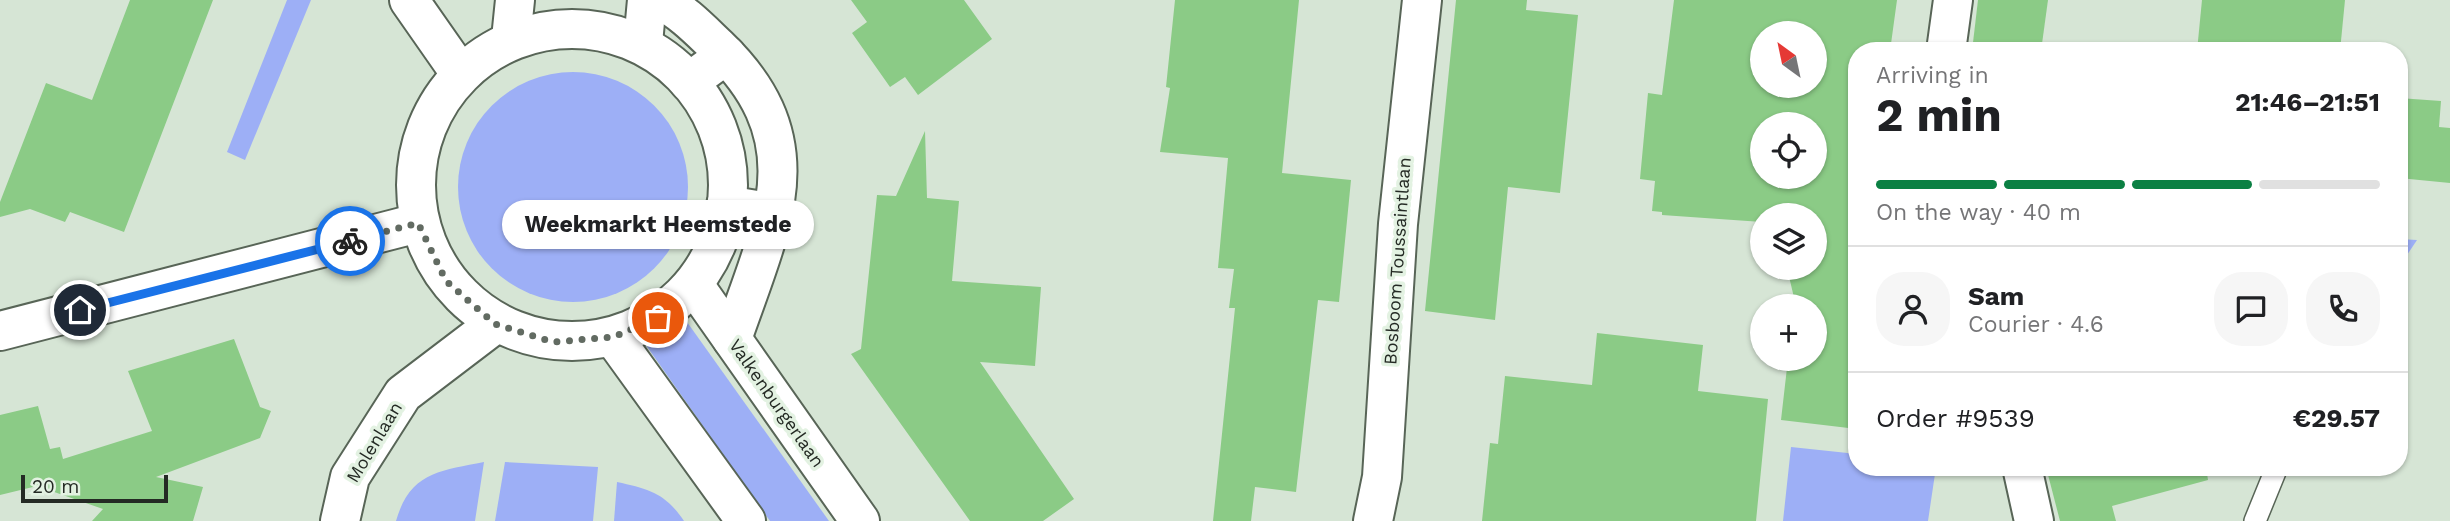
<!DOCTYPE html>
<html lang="en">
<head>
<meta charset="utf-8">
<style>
  body { margin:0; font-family:"Work Sans",sans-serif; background:#f6f6f6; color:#202124; height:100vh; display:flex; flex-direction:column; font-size:26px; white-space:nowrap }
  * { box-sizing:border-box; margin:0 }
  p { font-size:23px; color:#757577 }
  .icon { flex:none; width:38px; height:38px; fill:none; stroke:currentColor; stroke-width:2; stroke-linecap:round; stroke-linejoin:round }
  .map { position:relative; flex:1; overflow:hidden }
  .panel { position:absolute; left:1848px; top:42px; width:560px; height:434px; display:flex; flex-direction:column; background:#fff; border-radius:28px; box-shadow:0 2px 5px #0004 }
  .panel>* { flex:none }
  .needle { width:46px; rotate:327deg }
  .buttons { position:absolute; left:1750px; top:21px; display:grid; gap:14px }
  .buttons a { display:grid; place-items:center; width:77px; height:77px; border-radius:50%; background:#fff; box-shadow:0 2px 5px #0004; font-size:35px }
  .scale { position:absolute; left:21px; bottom:18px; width:147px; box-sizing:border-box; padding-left:7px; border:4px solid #242a24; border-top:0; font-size:19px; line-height:24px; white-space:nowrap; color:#242a24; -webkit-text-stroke:5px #e3f2e2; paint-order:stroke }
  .pin { position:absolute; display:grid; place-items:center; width:60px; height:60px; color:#fff; margin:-30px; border:4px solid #fff; border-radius:50%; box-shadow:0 2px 7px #0007 }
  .courier { position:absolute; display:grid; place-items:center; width:70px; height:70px; margin:-35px; border:5px solid #1a73e8; border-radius:50%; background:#fff; color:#222; box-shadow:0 2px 9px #0007 }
  .bubble { position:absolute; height:49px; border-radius:24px; background:#fff; box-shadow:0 2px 5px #0004; font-size:23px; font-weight:700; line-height:49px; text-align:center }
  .summary em { font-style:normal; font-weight:700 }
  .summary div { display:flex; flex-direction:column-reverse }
  .summary { display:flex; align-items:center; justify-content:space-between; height:119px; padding:0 28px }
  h1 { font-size:46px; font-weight:700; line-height:52px }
  .bar { display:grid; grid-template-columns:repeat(4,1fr); gap:10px 7px; align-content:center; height:84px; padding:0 28px }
  .bar i { height:9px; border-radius:5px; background:#e0e0e0 }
  .bar .active { background:#0b8043 }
  .bar p { grid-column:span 4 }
  .line { display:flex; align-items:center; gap:18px; padding:0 28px; border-top:2px solid #e0e0e0 }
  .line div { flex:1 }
  .round { display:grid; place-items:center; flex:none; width:74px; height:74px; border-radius:28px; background:#f6f6f6 }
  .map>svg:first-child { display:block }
  .green { fill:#9daff6 }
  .building { fill:#8bcb86; fill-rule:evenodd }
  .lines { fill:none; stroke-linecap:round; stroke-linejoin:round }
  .lane-casing { stroke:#586557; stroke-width:24 }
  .street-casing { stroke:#586557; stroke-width:42 }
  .secondary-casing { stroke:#586557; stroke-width:42 }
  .lane { stroke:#fff; stroke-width:21 }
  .street { stroke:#fff; stroke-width:38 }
  .secondary { stroke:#fff; stroke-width:38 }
  .done { stroke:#626b62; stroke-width:7; stroke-dasharray:0 12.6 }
  .route { stroke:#1a73e8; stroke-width:9 }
  .labels { text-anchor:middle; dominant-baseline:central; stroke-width:7; stroke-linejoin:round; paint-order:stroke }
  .street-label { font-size:18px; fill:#242a24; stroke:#e3f2e2 }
</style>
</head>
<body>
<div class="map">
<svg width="2450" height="521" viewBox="0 0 2450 521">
  <rect width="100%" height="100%" fill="#d6e5d5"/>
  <g class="green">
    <path d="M287 0H311L245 160 227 152Z"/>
    <circle cx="573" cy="187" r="115"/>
    <path d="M2399 239 2417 240 2399 267Z"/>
    <path d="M682 315 829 521H770L643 341Z"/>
    <path d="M1791 447 1857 454V467H1936L1928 521H1783Z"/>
    <path d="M484 462 475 521H396C410 472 440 471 484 462Z"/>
    <path d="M505 462 598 467 593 521H495Z"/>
    <path d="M617 482C649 489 665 493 684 521H614Z"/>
  </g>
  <g class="building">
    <path d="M130 0H213L124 232 70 212 65 222 30 209 0 217V202L46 83 92 100Z"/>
    <path d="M851 0H964L992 39 918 95 905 77 890 87 852 33 867 22Z"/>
    <path d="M1175 0H1299L1282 173 1351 180 1339 302 1318 300 1296 492 1255 487 1251 521H1213L1235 308H1229L1234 269 1218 268 1228 158 1160 152 1170 88 1166 87Z"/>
    <path d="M1456 0H1527L1526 10 1578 15 1560 193 1508 187 1495 320 1425 311Z"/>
    <path d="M1674 0H1897L1890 51H1857V429L1781 420 1788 359H1815V306H1796L1787 268H1815V215H1762V222L1662 215V212L1652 211 1655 181 1640 179 1648 93 1662 95ZM1762 33H1815V86H1762ZM1762 124H1815V177H1762Z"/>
    <path d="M1978 0H2048L2041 51H1972Z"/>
    <path d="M2202 0H2345L2340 51H2197Z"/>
    <path d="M2399 98 2441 101 2439 127 2450 128V183L2399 178Z"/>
    <path d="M925 131 927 198 959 201 952 281 1041 287 1035 366 980 362 1074 499 1043 521H970L851 354 861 349 877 195 896 196Z"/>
    <path d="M1597 333 1703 345 1698 391 1768 399 1756 521H1482L1490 443 1498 444 1505 376 1592 385Z"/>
    <path d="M234 339 260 407 271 411 260 438 156 477 203 487 193 521H92L103 509 37 486 0 495V415L38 406 50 449 60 447 63 459 152 431 128 371Z"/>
    <path d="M2046 467H2206L2208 480 2112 506 2116 521H2060Z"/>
  </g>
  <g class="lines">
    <g class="lane-casing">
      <path id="lane" d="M2255 521 2277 467"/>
    </g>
    <g class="street-casing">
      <g id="street">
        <path d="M660 0C683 12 699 29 718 47 818 143 770 228 732 339"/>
        <path d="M1946 51 1953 0"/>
        <path d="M689 82 726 55"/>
        <path d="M726 205 775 213"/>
        <path d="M0 331 418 223"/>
        <path d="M2022 467 2034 521"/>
        <path d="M340 521 350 477 403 394 495 324"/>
        <path d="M1373 521 1382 477 1398 224 1422 0"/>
      </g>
    </g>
    <g class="secondary-casing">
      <g id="secondary">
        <path d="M409 0 460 73"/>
        <circle cx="572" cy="185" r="156"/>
        <path d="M511 39 515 0"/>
        <path d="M643 43 647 0"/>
        <path d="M694 285 860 521"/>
        <path d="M613 337 746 521"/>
      </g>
    </g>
    <use href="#lane" class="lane"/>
    <use href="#street" class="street"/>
    <use href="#secondary" class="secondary"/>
  </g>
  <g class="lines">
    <path class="done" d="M350 241 418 223 446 281 495 324 553 342 613 337 658 318"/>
    <path class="route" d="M80 310 350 241"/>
  </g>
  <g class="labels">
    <g class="street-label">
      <text transform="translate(1397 261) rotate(-86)">Bosboom Toussaintlaan</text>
      <text transform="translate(777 403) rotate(55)">Valkenburgerlaan</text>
      <text transform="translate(374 442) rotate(-59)">Molenlaan</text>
    </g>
  </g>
</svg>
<div class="buttons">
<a><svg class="needle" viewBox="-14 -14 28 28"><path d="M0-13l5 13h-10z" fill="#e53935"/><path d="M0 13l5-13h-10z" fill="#757577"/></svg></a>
<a><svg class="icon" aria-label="locate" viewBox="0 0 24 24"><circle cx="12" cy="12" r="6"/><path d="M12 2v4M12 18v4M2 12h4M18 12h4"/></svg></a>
<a><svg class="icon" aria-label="layers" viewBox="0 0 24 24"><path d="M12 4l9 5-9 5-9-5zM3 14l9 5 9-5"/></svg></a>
<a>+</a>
</div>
<div class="scale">20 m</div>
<div class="pin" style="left:658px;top:318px;background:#ea580c"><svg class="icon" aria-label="bag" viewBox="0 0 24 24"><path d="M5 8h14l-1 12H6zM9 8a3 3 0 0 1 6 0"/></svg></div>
<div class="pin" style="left:80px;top:310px;background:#1f2937"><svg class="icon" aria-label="home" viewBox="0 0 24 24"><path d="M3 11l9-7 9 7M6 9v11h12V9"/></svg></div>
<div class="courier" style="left:350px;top:241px"><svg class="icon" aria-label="bike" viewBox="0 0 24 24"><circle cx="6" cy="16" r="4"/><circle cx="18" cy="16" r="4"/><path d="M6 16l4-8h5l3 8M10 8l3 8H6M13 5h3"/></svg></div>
<div class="bubble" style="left:502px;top:200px;width:312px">Weekmarkt Heemstede</div>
<section class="panel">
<div class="summary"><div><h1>2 min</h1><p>Arriving in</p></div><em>21:46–21:51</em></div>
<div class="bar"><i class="active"></i><i class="active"></i><i class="active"></i><i></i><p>On the way · 40 m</p></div>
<div class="line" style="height:126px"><a class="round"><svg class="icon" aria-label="person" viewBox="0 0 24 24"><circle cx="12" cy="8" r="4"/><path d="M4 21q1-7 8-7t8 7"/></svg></a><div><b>Sam</b><p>Courier · 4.6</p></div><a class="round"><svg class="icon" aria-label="chat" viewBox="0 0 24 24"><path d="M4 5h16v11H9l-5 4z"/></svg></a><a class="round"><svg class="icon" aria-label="phone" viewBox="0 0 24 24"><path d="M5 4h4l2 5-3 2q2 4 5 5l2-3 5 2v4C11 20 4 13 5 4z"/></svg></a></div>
<div class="line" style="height:91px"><div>Order #9539</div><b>€29.57</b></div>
</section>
</div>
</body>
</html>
